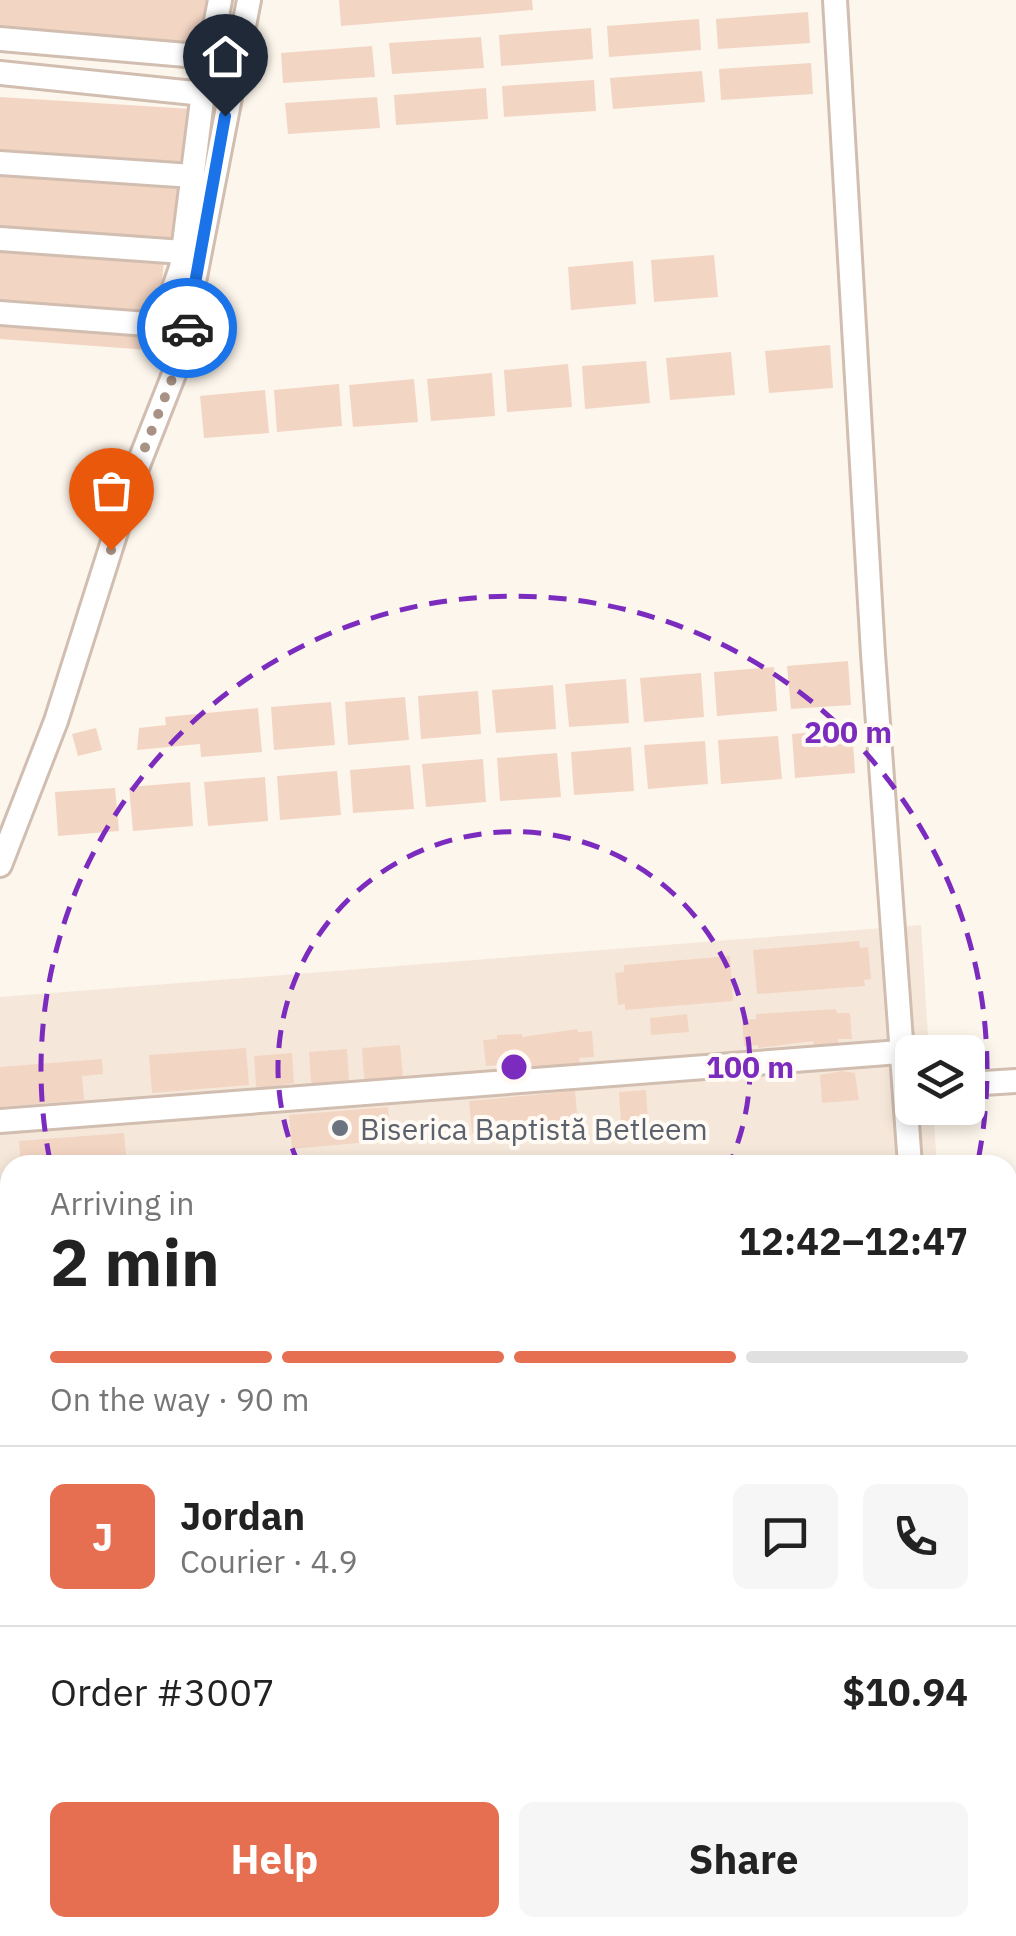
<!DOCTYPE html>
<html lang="en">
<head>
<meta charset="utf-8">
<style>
  body { margin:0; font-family:"IBM Plex Sans",sans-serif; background:#f6f6f6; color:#222; height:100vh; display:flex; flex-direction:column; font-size:38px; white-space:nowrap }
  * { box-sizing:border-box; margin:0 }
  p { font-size:32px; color:#767676 }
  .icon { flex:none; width:55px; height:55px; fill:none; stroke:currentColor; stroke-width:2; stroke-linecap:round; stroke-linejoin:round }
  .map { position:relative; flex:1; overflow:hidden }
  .panel { position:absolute; left:0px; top:1155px; width:1018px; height:782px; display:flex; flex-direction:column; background:#fff; border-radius:30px 30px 0 0; box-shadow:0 5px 15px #0003 }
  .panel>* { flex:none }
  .buttons { position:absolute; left:895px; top:1035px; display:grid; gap:20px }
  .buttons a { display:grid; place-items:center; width:90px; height:90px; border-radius:15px; background:#fff; box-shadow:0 5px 15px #0003; font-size:50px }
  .pin { position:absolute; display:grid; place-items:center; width:85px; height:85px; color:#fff; margin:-102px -42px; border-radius:50% 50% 50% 0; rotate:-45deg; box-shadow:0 0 10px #0007 }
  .pin .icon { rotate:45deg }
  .courier { position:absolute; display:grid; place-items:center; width:100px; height:100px; margin:-50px; border:8px solid #1a73e8; border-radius:50%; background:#fff; color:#222; box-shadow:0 2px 12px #0007 }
  .headline em { font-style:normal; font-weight:700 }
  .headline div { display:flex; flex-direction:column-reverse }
  .headline { display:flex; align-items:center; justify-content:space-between; height:170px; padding:0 50px }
  h1 { font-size:65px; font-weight:700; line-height:75px }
  .bar { display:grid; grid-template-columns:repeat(4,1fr); gap:15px 10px; align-content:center; height:120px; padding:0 50px }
  .bar i { height:12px; border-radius:8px; background:#e0e0e0 }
  .bar .current { background:#e76f51 }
  .bar p { grid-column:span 4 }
  .line { display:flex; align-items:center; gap:25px; padding:0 50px; border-top:2px solid #e0e0e0 }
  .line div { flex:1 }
  .round { display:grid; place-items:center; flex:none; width:105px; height:105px; border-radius:15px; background:#f6f6f6 }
  .primary-button { display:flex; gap:20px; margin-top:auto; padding:20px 50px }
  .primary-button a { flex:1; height:115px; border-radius:15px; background:#e76f51; color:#fff; font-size:40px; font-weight:700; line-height:115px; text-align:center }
  .primary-button a+a { background:#f6f6f6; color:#222 }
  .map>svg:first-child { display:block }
  .residential { fill:#f5e8da }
  .building { fill:#f3d5c3 }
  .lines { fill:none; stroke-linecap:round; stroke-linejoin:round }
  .minor-casing { stroke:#d1beb0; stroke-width:28 }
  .minor { stroke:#fff; stroke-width:22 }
  .done { stroke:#a89285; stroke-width:10; stroke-dasharray:0 18 }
  .route { stroke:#1a73e8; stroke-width:12 }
  .ring { fill:none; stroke:#7b2cbf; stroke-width:5; stroke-dasharray:18 12 }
  .worship-dot { fill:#6b7280; stroke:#fffaf3; stroke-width:4 }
  .labels { text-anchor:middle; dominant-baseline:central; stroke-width:8; stroke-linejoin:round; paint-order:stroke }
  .worship-label { font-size:30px; fill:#5b616d; stroke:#fffaf3; text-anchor:start }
  .centre { fill:#7b2cbf; stroke:#fffaf3; stroke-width:5 }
  .ring-label { font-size:30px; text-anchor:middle; font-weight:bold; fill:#7b2cbf; stroke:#fffaf3; stroke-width:8; stroke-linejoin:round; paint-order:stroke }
</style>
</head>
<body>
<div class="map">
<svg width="1016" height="1936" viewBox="0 0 1016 1936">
  <rect width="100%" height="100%" fill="#fdf6ec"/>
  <path class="residential" d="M921 925 929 1052H912V1108H933L937 1165H10V1928H1008V1888L1016 1887V1936H0V997Z"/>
  <g class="building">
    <path d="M0 0H208L204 48 0 31Z"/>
    <path d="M339 0H532L533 10 341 26Z"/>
    <path d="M808 12 810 43 718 49 716 19Z"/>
    <path d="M699 19 701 50 609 57 607 26Z"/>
    <path d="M591 28 593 59 501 66 499 35Z"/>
    <path d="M481 37 484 68 392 74 389 43Z"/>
    <path d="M372 46 375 77 283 83 281 53Z"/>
    <path d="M811 63 813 94 721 100 719 69Z"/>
    <path d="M702 71 705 102 613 109 610 78Z"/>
    <path d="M594 80 596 111 504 117 502 86Z"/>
    <path d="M486 88 488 119 396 125 394 95Z"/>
    <path d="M0 97 192 109 184 167 0 154Z"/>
    <path d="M377 97 380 128 288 134 285 103Z"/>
    <path d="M0 171 180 183 176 241 0 230Z"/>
    <path d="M0 250 164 262 158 318 0 307Z"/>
    <path d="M714 255 718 297 654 302 651 260Z"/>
    <path d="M633 261 636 304 571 310 568 267Z"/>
    <path d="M0 321 168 334 162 351 0 339Z"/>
    <path d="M830 345 833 388 769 393 765 351Z"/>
    <path d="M731 352 735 395 670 400 666 358Z"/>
    <path d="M646 361 650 403 585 409 582 366Z"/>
    <path d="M568 364 572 407 507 412 504 370Z"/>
    <path d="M492 373 495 416 431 421 427 379Z"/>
    <path d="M414 379 418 422 353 427 349 385Z"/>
    <path d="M339 384 342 426 277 432 274 390Z"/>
    <path d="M265 390 269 433 204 438 200 396Z"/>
    <path d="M848 661 851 705 791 709 787 666Z"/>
    <path d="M774 667 777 711 717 716 714 672Z"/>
    <path d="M701 673 704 717 644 722 640 678Z"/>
    <path d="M626 679 629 723 569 727 565 684Z"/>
    <path d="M553 685 556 729 496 733 492 690Z"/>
    <path d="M478 691 481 734 421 739 418 696Z"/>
    <path d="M405 697 409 740 348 745 345 702Z"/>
    <path d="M331 702 335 745 274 750 271 707Z"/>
    <path d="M258 708 262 752 201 757 200 744 137 750 139 728 166 725 165 717Z"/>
    <path d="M96 728 102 750 78 756 72 734Z"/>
    <path d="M852 729 855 773 795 778 792 734Z"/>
    <path d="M778 736 782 779 721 784 718 740Z"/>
    <path d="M705 741 708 784 648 789 644 745Z"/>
    <path d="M631 747 634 791 574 795 571 752Z"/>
    <path d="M557 753 561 797 500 801 497 758Z"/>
    <path d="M483 759 486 802 426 807 422 764Z"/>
    <path d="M410 765 414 809 353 813 350 770Z"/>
    <path d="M337 771 341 815 280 820 277 776Z"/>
    <path d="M265 777 268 821 208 826 204 782Z"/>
    <path d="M190 782 193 826 133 831 129 787Z"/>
    <path d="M115 788 119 831 58 836 55 792Z"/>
    <path d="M859 941 860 948 868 947 871 979 864 980 865 986 757 994 753 950Z"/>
    <path d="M730 956 733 1001 625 1010V1004L618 1005 615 973 624 972V965Z"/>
    <path d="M836 1009 837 1013H850L852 1039H838V1043L814 1045 813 1041 758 1048V1045L744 1046 742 1020 756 1019V1014Z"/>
    <path d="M687 1014 689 1032 651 1035 650 1018Z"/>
    <path d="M577 1029 578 1032 592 1031 594 1057 579 1058 580 1063 499 1070V1065L486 1066 483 1040 497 1039V1035L522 1034V1037Z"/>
    <path d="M400 1045 403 1075 399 1078 368 1081 364 1078 362 1048Z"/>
    <path d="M246 1048 249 1085 152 1093 149 1055Z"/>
    <path d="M347 1049 349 1080 315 1085 311 1082 309 1052Z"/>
    <path d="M292 1053 294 1083 260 1089 256 1086 254 1056Z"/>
    <path d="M102 1059 103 1074 82 1076 84 1100 0 1107V1067Z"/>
    <path d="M842 1071 855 1073 859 1100 822 1103 820 1075Z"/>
    <path d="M646 1090 648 1121 621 1123 619 1092Z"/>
    <path d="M575 1091 578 1123 472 1133 469 1101Z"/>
    <path d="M388 1107 391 1140 292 1149 289 1115Z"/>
    <path d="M124 1133 127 1165H21L19 1141Z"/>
    <path d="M1016 1507V1547L1008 1548V1508Z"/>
    <path d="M1016 1570V1610L1010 1611 1008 1571Z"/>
    <rect x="0" y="1888" width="10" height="41"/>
    <path d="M656 1928H698L699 1936H657Z"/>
  </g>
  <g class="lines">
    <g class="minor-casing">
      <g id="minor">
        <path d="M835 0 873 654 910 1165"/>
        <path d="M0 39 209 57"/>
        <path d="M0 73 194 93 204 84 220 0"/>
        <path d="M0 163 193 176"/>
        <path d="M0 239 183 252"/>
        <path d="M0 313 161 325 181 268 204 84"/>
        <path d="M0 865 56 721 133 478 178 364 249 0"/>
        <path d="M968 1084 1016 1081"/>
        <path d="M0 1121 900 1052"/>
        <path d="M0 1414 10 1413"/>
        <path d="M0 1452 10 1450"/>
        <path d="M0 1480 10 1479"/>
        <path d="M0 1575 10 1574"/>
        <path d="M0 1636 10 1663"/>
        <path d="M110 1928 113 1936"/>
        <path d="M970 1928V1936"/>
        <path d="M496 1936 615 1928"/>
      </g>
    </g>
    <use href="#minor" class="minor"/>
  </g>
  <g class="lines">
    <path class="done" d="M111 550 133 478 178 364 187 328"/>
    <path class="route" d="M187 328 225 116"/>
  </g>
  <g class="ring">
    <path d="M299 1165A236 236 0 1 1 729 1165"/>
    <path d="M50 1161A473 473 0 1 1 978 1161"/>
  </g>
  <circle class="worship-dot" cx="340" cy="1128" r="10"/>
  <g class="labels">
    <g class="worship-label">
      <text x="360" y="1128">Biserica Baptistă Betleem</text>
    </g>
  </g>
  <circle cx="514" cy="1067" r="15" class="centre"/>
  <g class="ring-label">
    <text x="848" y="743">200 m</text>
    <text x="750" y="1078">100 m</text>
  </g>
</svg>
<div class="buttons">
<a><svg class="icon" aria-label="layers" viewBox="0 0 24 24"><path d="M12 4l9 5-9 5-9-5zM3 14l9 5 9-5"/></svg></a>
</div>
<div class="pin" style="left:111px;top:550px;background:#ea580c"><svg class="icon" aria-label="bag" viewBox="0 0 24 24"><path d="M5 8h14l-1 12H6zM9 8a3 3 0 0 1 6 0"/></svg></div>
<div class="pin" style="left:225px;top:116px;background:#1f2937"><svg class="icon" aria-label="home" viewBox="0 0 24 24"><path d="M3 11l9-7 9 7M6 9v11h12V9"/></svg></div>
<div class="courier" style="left:187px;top:328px"><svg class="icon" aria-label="car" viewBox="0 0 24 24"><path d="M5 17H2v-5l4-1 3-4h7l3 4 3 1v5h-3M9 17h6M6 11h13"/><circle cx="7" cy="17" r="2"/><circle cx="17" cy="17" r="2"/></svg></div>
<section class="panel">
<div class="headline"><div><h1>2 min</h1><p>Arriving in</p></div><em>12:42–12:47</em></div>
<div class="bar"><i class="current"></i><i class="current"></i><i class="current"></i><i></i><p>On the way · 90 m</p></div>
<div class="line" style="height:180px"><b class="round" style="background:#e76f51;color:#fff">J</b><div><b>Jordan</b><p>Courier · 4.9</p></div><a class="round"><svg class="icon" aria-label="chat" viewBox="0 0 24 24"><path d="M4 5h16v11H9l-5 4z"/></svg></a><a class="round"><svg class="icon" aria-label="phone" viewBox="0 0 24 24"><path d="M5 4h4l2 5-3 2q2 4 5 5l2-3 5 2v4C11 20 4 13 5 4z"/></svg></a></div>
<div class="line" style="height:130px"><div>Order #3007</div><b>$10.94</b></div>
<div class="primary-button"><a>Help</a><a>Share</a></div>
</section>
</div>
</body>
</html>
